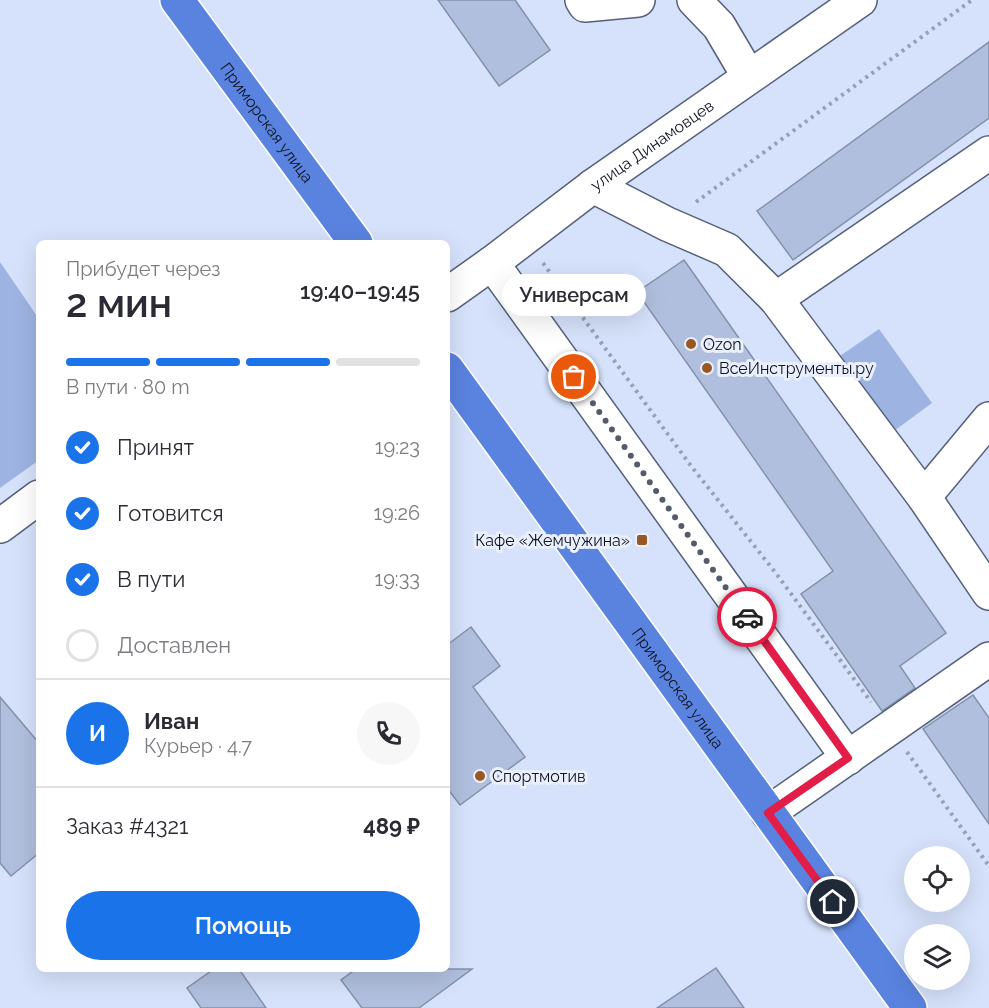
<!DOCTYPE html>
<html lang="ru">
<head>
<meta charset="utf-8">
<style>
  body { margin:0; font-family:Raleway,sans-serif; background:#f7f7f7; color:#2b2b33; height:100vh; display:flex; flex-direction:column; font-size:22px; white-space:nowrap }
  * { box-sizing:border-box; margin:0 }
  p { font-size:20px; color:#7c7c81 }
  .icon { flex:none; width:33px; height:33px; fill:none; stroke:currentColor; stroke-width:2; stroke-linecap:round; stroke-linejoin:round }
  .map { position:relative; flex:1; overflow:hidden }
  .drawer { position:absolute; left:36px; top:240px; width:414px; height:732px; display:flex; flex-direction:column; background:#fff; border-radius:9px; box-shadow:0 6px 24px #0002 }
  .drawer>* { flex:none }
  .tools { position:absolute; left:904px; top:846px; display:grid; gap:12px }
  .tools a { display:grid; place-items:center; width:66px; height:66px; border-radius:50%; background:#fff; box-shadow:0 6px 24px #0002; font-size:30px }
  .pin { position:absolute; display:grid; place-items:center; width:51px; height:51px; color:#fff; margin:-26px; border:3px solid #fff; border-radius:50%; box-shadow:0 2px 6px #0007 }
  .courier { position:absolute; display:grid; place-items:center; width:60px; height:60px; margin:-30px; border:4px solid #e11d48; border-radius:50%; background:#fff; color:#222; box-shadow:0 2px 8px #0007 }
  .bubble { position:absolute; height:42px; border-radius:21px; background:#fff; box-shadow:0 6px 24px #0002; font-size:20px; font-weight:600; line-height:42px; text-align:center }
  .summary em { font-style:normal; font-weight:600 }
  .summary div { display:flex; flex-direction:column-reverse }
  .summary { display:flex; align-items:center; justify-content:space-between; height:102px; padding:0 30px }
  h1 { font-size:39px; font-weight:600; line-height:45px }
  .bar { display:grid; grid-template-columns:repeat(4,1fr); gap:9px 6px; align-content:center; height:72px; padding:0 30px }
  .bar i { height:8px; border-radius:4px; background:#e1e1e2 }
  .bar .current { background:#1a73e8 }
  .bar p { grid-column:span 4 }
  .line { display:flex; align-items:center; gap:15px; padding:0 30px; border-top:2px solid #e1e1e2 }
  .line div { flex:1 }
  .round { display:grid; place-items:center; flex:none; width:63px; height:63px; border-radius:32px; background:#f7f7f7 }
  ol { padding:0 30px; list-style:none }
  li { display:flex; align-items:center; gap:18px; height:66px }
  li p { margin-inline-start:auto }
  li .icon { padding:6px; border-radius:50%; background:#1a73e8; color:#fff; stroke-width:4 }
  li:last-child { color:#7c7c81 }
  li i { width:33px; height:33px; border:3px solid #e1e1e2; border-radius:50% }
  .cta { display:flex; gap:12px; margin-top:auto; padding:12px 30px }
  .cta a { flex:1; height:69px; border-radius:36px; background:#1a73e8; color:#fff; font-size:24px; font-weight:600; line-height:69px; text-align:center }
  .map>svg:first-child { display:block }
  .green { fill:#9db3e2 }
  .building { fill:#b0bfdd; stroke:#8391ad; stroke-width:1.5 }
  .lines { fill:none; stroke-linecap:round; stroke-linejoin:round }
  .minor-casing { stroke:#54607b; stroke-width:36 }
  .highway-casing { stroke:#fff; stroke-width:36 }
  .path { stroke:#97a1b6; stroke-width:4; stroke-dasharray:3 4.5; stroke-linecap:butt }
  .minor { stroke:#fff; stroke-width:33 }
  .highway { stroke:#5a83df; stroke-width:33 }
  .done { stroke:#545b6b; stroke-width:6; stroke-dasharray:0 10.8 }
  .route { stroke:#e11d48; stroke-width:8 }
  .poi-dot { fill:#995724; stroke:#e9effc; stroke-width:2 }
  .labels { text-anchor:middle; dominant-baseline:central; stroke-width:6; stroke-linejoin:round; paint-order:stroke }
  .street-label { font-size:16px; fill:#0e131e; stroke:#e9effc }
  .poi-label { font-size:16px; fill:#0e131e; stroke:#e9effc; text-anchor:start }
</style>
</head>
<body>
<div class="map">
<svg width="989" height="1008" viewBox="0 0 989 1008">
  <rect width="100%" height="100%" fill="#d6e2fb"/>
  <g class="green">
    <path d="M0 262 39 319V460L0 488Z"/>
    <path d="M879 329 932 403 894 431 840 356Z"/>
  </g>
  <g class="building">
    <path d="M438 0H515L550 50 499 86Z"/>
    <path d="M989 42V118L793 260 757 211Z"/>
    <path d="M684 260 946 633 900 666 915 688 882 711 801 594 833 571 637 292Z"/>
    <path d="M471 627 500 666 473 687 525 757 460 805 447 788V645Z"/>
    <path d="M973 695 989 718V824L923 729Z"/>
    <path d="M0 697 39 743V853L11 876 0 863Z"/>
    <path d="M716 968 744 1008H657Z"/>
    <path d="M214 969H239L266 1008H201L187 988Z"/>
    <path d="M356 969H472L419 1008H362L341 980Z"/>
  </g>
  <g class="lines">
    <g class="minor-casing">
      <g id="minor">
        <path d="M582 0 585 5 638 0"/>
        <path d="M694 0 719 26 749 77"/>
        <path d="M593 186 667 224 727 250 776 299 924 497 989 593"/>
        <path d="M492 263 848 758"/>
        <path id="s1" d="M447 295 492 263 593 186 860 0"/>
        <path d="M776 299 989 153"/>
        <path d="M924 497 989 419"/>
        <path d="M0 526 39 497"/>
        <path d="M768 813 989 659"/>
      </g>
    </g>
    <g class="highway-casing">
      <g id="highway">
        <path id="s2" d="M177 0 356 243"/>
        <path id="s3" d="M447 369 910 1008"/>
      </g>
    </g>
    <g class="path">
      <path d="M696 202 972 0"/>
      <path d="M543 263 691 466 775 572 871 702"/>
      <path d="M907 752 989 866"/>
    </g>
    <use href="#minor" class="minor"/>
    <use href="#highway" class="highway"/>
  </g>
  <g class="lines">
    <path class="done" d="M574 377 747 617"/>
    <path class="route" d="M747 617 848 758 768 813 833 902"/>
  </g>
  <g class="poi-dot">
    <circle cx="691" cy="344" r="6"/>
    <circle cx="707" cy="368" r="6"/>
    <rect x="636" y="534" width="12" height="12" rx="3"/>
    <circle cx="480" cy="776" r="6"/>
  </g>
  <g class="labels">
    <g class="street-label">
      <text stroke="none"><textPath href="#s2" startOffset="152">Приморская улица</textPath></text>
      <text stroke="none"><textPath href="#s1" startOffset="254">улица Динамовцев</textPath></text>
      <text stroke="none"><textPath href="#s3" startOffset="394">Приморская улица</textPath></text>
    </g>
    <g class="poi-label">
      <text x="703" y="344">Ozon</text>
      <text x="719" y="368">ВсеИнструменты.ру</text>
      <text x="630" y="540" text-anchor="end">Кафе «Жемчужина»</text>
      <text x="492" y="776">Спортмотив</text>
    </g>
  </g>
</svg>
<div class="tools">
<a><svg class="icon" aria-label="locate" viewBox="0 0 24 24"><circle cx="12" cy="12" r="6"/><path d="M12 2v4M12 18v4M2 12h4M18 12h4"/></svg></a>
<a><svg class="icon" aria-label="layers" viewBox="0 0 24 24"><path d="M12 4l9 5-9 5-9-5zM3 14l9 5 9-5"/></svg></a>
</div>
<div class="pin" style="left:574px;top:377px;background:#ea580c"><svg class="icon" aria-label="bag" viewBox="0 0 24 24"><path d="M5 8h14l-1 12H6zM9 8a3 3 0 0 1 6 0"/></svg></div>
<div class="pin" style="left:833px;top:902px;background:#1f2937"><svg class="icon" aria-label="home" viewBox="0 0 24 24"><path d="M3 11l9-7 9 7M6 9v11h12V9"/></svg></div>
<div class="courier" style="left:747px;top:617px"><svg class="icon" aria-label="car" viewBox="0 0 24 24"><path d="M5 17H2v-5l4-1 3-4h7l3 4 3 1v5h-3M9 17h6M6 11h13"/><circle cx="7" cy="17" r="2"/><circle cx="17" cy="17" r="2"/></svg></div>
<div class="bubble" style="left:502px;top:274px;width:144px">Универсам</div>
<section class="drawer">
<div class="summary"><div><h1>2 мин</h1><p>Прибудет через</p></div><em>19:40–19:45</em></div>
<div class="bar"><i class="current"></i><i class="current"></i><i class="current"></i><i></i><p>В пути · 80 m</p></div>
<ol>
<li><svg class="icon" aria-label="check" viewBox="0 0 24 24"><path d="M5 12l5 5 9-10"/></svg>Принят<p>19:23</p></li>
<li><svg class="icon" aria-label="check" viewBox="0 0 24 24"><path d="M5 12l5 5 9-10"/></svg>Готовится<p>19:26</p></li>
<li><svg class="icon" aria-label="check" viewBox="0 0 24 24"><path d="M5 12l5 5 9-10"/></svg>В пути<p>19:33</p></li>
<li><i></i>Доставлен</li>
</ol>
<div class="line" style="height:108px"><b class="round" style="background:#1a73e8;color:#fff">И</b><div><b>Иван</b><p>Курьер · 4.7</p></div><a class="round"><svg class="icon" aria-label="phone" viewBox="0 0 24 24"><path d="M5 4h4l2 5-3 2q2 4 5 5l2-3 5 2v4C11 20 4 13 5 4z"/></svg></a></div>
<div class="line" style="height:78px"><div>Заказ #4321</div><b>489 ₽</b></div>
<div class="cta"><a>Помощь</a></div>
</section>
</div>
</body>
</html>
